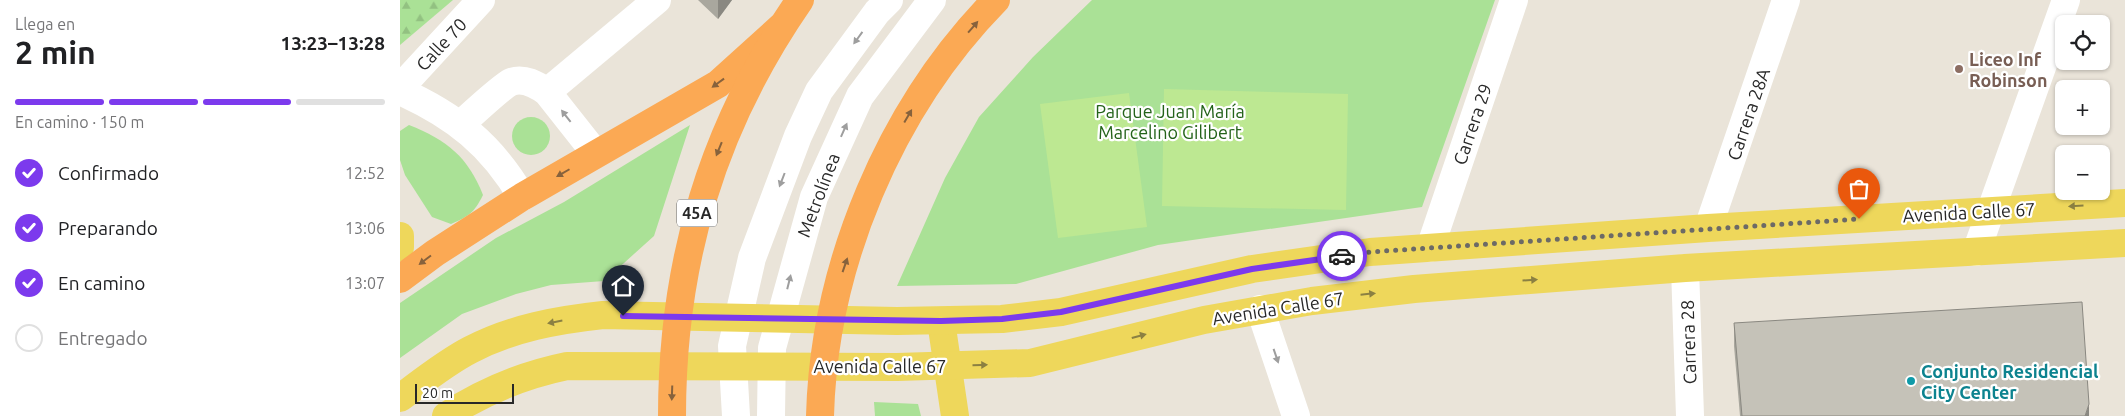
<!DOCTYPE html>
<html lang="es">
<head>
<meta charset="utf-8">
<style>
  body { margin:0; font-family:Ubuntu,sans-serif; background:#f6f6f6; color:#202124; height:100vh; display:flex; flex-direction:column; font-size:19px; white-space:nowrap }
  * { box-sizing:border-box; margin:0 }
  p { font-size:16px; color:#757577 }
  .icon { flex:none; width:28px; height:28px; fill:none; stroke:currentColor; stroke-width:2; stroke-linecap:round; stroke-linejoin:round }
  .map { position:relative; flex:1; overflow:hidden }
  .drawer { display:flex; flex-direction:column; background:#fff; width:400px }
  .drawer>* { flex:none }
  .tools { position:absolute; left:1655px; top:15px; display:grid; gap:10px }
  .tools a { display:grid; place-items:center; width:55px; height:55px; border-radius:8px; background:#fff; box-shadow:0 1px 4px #0004; font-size:25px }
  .scale { position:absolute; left:15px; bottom:12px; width:99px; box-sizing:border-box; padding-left:5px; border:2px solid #282828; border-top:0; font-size:14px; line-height:18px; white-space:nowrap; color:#282828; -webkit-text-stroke:4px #fff; paint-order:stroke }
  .pin { position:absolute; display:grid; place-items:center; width:42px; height:42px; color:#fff; margin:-51px -21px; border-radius:50% 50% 50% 0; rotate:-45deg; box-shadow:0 0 5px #0007 }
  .pin .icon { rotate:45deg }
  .courier { position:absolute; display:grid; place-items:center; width:50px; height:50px; margin:-25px; border:4px solid #7c3aed; border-radius:50%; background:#fff; color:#222; box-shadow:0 1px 6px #0007 }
  .head em { font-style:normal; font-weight:600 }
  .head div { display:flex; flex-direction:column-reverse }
  .head { display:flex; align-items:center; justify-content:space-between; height:85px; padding:0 15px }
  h1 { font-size:32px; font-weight:600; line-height:38px }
  .bar { display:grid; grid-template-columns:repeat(4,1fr); gap:8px 5px; align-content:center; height:60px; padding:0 15px }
  .bar i { height:6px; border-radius:4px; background:#e0e0e0 }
  .bar .selected { background:#7c3aed }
  .bar p { grid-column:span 4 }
  ol { padding:0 15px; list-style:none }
  li { display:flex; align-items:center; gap:15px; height:55px }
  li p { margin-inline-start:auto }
  li .icon { padding:5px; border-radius:50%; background:#7c3aed; color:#fff; stroke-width:4 }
  li:last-child { color:#757577 }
  li i { width:28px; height:28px; border:2px solid #e0e0e0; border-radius:50% }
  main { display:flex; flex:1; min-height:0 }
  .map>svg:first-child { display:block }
  .grass { fill:#aae196 }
  .forest { fill:url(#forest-firs) }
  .pitch { fill:#bde892 }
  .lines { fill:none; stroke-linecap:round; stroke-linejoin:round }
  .minor { stroke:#fff; stroke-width:28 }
  .major { stroke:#eed75b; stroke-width:28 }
  .highway { stroke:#fba954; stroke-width:28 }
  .wall { fill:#a9a79e }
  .shaded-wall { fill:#8a8881 }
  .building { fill:#c5c2b8; stroke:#8a8881 }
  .oneway { fill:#87623c }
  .oneway2 { fill:#9e9e9e }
  .oneway3 { fill:#8b8042 }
  .done { stroke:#6c6a66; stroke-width:5; stroke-dasharray:0 9 }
  .route { stroke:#7c3aed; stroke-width:6 }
  .education-dot { fill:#8d6e63; stroke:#fff; stroke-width:2 }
  .culture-dot { fill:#0f9aa8; stroke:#fff; stroke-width:2 }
  .labels { text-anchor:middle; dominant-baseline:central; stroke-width:4.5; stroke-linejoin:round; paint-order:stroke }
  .shield { fill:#fff; stroke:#686868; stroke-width:1 }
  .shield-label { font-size:16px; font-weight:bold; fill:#282828 }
  .street-label { font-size:18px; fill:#282828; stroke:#fff }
  .education-label { font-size:18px; font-weight:bold; fill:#785e54; stroke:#fff; text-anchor:start }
  .park-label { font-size:18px; fill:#24631a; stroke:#fff }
  .culture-label { font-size:18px; font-weight:bold; fill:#0d838f; stroke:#fff; text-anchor:start }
</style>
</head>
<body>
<main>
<section class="drawer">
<div class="head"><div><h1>2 min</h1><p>Llega en</p></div><em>13:23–13:28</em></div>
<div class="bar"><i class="selected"></i><i class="selected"></i><i class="selected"></i><i></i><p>En camino · 150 m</p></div>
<ol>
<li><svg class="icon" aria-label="check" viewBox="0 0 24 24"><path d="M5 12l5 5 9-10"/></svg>Confirmado<p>12:52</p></li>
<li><svg class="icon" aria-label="check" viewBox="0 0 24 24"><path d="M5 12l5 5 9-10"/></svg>Preparando<p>13:06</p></li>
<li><svg class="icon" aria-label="check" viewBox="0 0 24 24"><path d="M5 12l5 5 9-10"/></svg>En camino<p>13:07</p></li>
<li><i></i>Entregado</li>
</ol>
</section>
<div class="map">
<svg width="1725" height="416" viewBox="0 0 1725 416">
  <defs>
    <pattern id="forest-firs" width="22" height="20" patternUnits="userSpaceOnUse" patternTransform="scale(1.25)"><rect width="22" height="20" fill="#aae196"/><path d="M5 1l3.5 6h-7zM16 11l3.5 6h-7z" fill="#92c181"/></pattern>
  </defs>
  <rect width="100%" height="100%" fill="#eae4d9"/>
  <g class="grass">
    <path d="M692 0H1095L1022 207 758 245 616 284 497 286 545 178 579 117 633 57Z"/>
    <circle cx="131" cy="136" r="19"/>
    <path d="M9 125C47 140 68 157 83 195 74 213 69 216 51 224L32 217 5 175 0 160V131Z"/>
    <path d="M290 125 254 236 204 281 151 285 116 294 62 314 0 358V303L96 238 164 202Z"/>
    <path d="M474 402 518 404 521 416H475Z"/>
  </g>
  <path class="forest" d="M0 0H53L0 45Z"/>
  <g class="pitch">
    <path d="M764 89 948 94 946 210 762 206Z"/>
    <path d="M729 93 747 227 658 238 640 104Z"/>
  </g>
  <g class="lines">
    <g class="minor">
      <path d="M0 88 81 0"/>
      <path d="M0 91C54 115 92 145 122 197"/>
      <path d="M147 92 257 0"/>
      <path d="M60 125C70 116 102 86 111 82 124 77 137 85 147 92L196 154"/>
      <path d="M1308 228 1386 0"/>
      <path d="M1030 248 1114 0"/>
      <path d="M1576 252 1666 0"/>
      <path d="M1285 268 1290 416"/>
      <path d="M860 309 896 416"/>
      <path d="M336 416 332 346 352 258 398 136 419 91 477 12 489 0"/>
      <path d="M371 416 372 348 414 197 460 96 532 0"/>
    </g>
    <g class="major">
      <path d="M0 236V247"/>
      <path d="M541 321 555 416"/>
      <path d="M0 398C23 381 45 363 70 350 112 328 157 320 203 315L497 321 602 319 661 312 852 269 970 252 1308 228 1725 203"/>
      <path d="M46 416C84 391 123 375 167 366L497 367 630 363 804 320 912 301 1014 289 1285 268 1725 243"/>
    </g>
    <g class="highway">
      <path d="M0 279 35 253 122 197 318 84 381 27"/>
      <path d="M272 416C272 262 312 127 400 0"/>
      <path d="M420 416C424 265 490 108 596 0"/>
    </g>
  </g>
  <g class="wall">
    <path d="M298 0H332L318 19Z"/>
    <path d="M1334 323 1689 416H1340L1334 346Z"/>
  </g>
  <g class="shaded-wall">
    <path d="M318 0H332L318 19Z"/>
    <path d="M1689 404V416H1685Z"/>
  </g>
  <path class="building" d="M1682 302 1689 404 1685 416H1342L1334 323Z"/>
  <defs><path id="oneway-solid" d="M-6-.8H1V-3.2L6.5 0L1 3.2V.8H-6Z" transform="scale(1.25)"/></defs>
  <g class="oneway">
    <use href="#oneway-solid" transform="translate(573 27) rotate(-49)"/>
    <use href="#oneway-solid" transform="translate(318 83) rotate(144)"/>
    <use href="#oneway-solid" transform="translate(508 116) rotate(-60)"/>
    <use href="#oneway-solid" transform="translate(319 149) rotate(112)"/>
    <use href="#oneway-solid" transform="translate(163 173) rotate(150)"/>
    <use href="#oneway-solid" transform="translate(25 260) rotate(143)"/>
    <use href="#oneway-solid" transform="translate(445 265) rotate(-71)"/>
    <use href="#oneway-solid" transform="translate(272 393) rotate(92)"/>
  </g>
  <g class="oneway2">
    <use href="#oneway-solid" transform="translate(458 38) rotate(126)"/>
    <use href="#oneway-solid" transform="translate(166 116) rotate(-128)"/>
    <use href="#oneway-solid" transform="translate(444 130) rotate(-66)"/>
    <use href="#oneway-solid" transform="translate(382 180) rotate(111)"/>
    <use href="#oneway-solid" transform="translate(389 282) rotate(-76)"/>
    <use href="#oneway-solid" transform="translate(876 356) rotate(71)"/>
  </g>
  <g class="oneway3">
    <use href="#oneway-solid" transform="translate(1676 206) rotate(177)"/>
    <use href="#oneway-solid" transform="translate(1130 280) rotate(-4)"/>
    <use href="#oneway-solid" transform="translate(968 294) rotate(-6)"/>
    <use href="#oneway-solid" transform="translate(155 322) rotate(169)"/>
    <use href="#oneway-solid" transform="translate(739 336) rotate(-15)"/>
    <use href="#oneway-solid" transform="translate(580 365) rotate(-1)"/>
  </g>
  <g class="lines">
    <path class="done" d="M942 256 970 252 1459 219"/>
    <path class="route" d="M223 316 541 321 602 319 661 312 852 269 942 256"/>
  </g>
  <circle class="education-dot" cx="1559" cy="69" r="5"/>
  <circle class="culture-dot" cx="1511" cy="381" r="5"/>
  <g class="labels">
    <rect class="shield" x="277" y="199.5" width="40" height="27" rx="4"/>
    <g class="shield-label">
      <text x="297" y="213">45A</text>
    </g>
    <g class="street-label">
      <text transform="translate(41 44) rotate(-47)">Calle 70</text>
      <text transform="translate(1348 114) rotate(-71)">Carrera 28A</text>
      <text transform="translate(1072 124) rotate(-71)">Carrera 29</text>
      <text transform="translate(418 195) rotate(-69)">Metrolínea</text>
      <text transform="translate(1569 212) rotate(-3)">Avenida Calle 67</text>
      <text transform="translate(878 308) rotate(-9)">Avenida Calle 67</text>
      <text transform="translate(1288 342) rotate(-92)">Carrera 28</text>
      <text x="480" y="366">Avenida Calle 67</text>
    </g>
    <g class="education-label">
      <text x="1569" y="59">Liceo Inf<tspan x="1569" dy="21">Robinson</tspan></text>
    </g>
    <g class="park-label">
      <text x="770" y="111">Parque Juan María<tspan x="770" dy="21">Marcelino Gilibert</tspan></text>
    </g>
    <g class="culture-label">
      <text x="1521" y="371">Conjunto Residencial<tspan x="1521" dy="21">City Center</tspan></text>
    </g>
  </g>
</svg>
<div class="tools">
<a><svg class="icon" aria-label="locate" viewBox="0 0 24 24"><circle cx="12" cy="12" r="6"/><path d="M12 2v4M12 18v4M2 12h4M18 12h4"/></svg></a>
<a>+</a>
<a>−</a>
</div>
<div class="scale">20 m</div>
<div class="pin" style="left:1459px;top:219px;background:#ea580c"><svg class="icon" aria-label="bag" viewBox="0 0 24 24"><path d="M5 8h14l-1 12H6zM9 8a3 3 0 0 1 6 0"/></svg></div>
<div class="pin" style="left:223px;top:316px;background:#1f2937"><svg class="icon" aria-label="home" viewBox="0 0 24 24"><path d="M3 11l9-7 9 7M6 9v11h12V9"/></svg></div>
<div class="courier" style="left:942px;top:256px"><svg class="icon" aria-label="car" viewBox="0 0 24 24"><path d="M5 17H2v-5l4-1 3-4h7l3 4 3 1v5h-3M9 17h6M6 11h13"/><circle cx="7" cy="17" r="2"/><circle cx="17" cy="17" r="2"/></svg></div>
</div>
</main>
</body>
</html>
